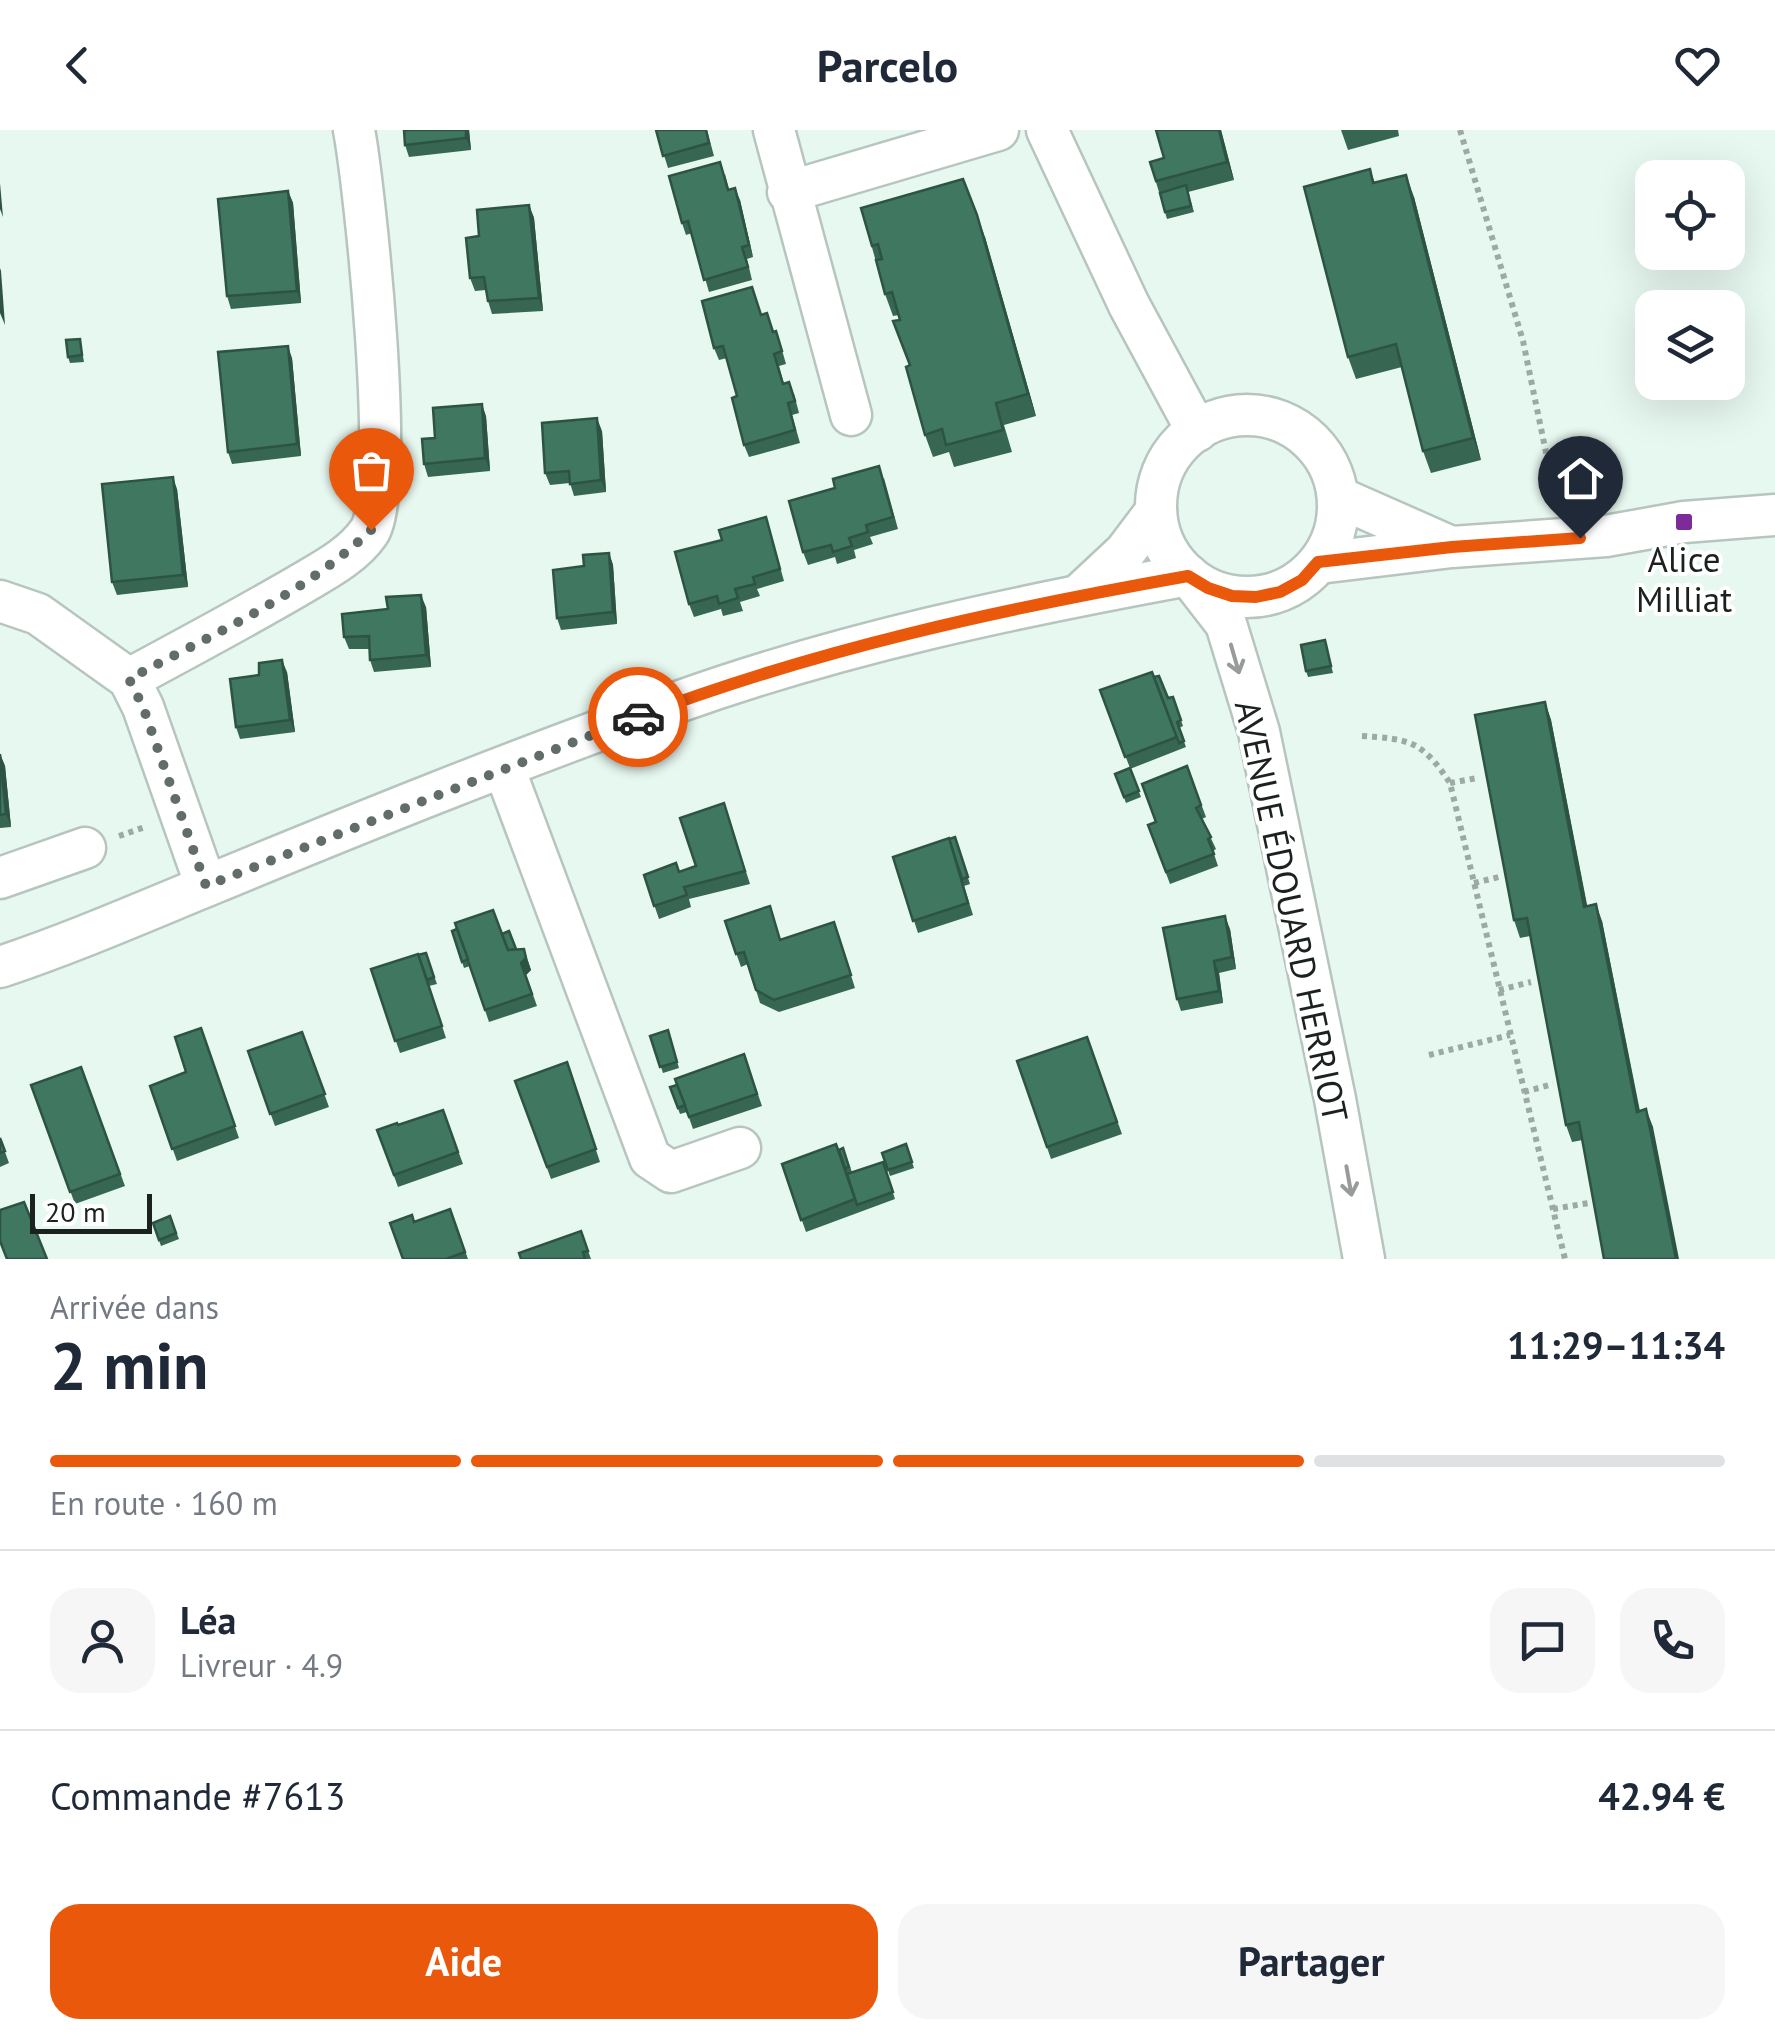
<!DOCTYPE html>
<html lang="fr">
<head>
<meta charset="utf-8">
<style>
  body { margin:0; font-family:"PT Sans",sans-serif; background:#f6f6f7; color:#1f2937; height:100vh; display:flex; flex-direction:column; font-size:38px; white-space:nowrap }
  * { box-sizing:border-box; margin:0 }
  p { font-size:32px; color:#747a83 }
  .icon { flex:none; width:55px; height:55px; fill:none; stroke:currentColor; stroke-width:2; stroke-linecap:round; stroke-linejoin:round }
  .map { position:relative; height:1129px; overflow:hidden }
  .side { display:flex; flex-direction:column; background:#fff; flex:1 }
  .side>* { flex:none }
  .buttons { position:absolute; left:1635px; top:30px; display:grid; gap:20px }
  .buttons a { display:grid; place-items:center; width:110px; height:110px; border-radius:20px; background:#fff; box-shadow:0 10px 40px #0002; font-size:50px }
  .scale { position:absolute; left:30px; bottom:25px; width:122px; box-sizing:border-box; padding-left:10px; border:5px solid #1b211e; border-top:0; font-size:28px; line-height:35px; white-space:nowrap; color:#1b211e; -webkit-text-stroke:8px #fff; paint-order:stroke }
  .pin { position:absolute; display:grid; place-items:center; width:85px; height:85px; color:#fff; margin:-102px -42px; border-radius:50% 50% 50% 0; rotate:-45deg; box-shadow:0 0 10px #0007 }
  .pin .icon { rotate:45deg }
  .courier { position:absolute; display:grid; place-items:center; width:100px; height:100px; margin:-50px; border:8px solid #ea580c; border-radius:50%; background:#fff; color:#222; box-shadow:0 2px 12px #0007 }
  .summary em { font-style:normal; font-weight:700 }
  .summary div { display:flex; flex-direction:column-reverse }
  .summary { display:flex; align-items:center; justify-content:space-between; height:170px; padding:0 50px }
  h1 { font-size:65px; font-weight:700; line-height:75px }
  .bar { display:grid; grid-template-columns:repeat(4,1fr); gap:15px 10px; align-content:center; height:120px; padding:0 50px }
  .bar i { height:12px; border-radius:8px; background:#e0e1e3 }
  .bar .selected { background:#ea580c }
  .bar p { grid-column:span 4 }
  .line { display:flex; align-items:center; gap:25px; padding:0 50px; border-top:2px solid #e0e1e3 }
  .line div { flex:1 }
  .round { display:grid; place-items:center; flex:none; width:105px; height:105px; border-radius:30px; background:#f6f6f7 }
  .primary-button { display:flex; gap:20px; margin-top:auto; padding:20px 50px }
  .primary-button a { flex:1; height:115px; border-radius:30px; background:#ea580c; color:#fff; font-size:40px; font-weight:700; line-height:115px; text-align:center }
  .primary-button a+a { background:#f6f6f7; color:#1f2937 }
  header { display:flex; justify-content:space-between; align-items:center; height:130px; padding:0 50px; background:#fff; font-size:45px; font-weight:700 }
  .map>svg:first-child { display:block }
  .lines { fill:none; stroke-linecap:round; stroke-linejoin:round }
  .minor-casing { stroke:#b6c6be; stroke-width:45 }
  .path { stroke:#9daaa4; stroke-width:6; stroke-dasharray:5 5; stroke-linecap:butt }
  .minor { stroke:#fff; stroke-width:40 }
  .wall { fill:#376653 }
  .shaded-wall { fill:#2d5344 }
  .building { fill:#407761; stroke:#2d5344; stroke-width:2.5 }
  .oneway { stroke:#989b9a }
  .done { stroke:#626c68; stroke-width:10; stroke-dasharray:0 18 }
  .route { stroke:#ea580c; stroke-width:12 }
  .poi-dot { fill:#7e2b9a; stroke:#fff; stroke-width:4 }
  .labels { text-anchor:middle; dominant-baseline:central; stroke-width:8; stroke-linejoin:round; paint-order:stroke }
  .poi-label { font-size:35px; fill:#1b211e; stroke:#fff }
  .street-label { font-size:35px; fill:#1b211e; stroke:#fff }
</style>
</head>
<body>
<header><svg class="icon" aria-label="back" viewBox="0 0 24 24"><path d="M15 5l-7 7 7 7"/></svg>Parcelo<svg class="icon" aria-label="heart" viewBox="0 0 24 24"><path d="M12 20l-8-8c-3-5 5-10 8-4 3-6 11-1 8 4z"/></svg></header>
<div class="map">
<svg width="1775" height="1129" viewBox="0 0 1775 1129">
  <rect width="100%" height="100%" fill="#e7f8f0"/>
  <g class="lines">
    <g class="minor-casing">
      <g id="minor">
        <path d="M774 0 851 285"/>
        <path d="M1047 0 1129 175 1197 301"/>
        <path d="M788 62 998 0"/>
        <circle cx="1247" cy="376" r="91"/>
        <path d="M1338 367 1449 416"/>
        <path d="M1319 433 1452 417 1606 406 1684 392 1775 385"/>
        <path d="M1188 445 1226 494 1259 602 1335 969 1364 1129"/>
        <path d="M1079 465 1125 422 1156 381"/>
        <path d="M0 471 38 484 129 549 143 577 206 756"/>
        <path d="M129 549C185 519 241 489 296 457 321 442 352 427 369 402 397 362 365 59 354 0"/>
        <path d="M504 638 650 1028 671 1042 740 1018"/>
        <path d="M0 748 85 718"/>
        <path d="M0 837C69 814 136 785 204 757 359 693 517 629 675 573 842 513 1014 477 1188 445"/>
      </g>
    </g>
    <g class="path">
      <path d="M1460 0 1523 211 1556 371"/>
      <path d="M1362 606C1410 609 1422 611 1450 653L1565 1129"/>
      <path d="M1450 653 1477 648"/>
      <path d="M119 706 145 697"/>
      <path d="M1474 753 1499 747"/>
      <path d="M1499 860 1531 852"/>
      <path d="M1429 925 1510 905"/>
      <path d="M1524 962 1553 954"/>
      <path d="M1553 1079 1589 1073"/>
    </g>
    <use href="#minor" class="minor"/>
  </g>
  <g class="wall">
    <path d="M404 0H469L471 20 409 27 405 15Z"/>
    <path d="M656 0H707L714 26 668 38Z"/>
    <path d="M1156 0H1221L1234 50 1188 62 1194 82 1167 89 1150 32 1164 28Z"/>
    <path d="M1341 0H1398L1399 6 1348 20Z"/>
    <path d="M1370 39 1375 53 1414 67 1481 330 1431 343 1423 321 1402 237 1356 249 1348 227Z"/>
    <path d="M725 44 729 59 740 70 753 127 747 129 752 150 709 162 692 103 686 105 682 93Z"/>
    <path d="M288 61 293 73 301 173 231 179 227 166Z"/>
    <path d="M529 75 534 88 543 181 492 184 488 171 486 160 475 161 470 148 479 106Z"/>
    <path d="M861 78 985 107 1036 286 1004 295 1012 322 954 337 949 322 933 327 925 305 899 185 893 186 885 164Z"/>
    <path d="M761 185 780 213 786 234 779 236 784 254 794 264 799 283 792 285 800 313 749 327 744 315 737 266 727 228 719 230 714 218Z"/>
    <path d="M80 209 84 232 70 233 68 227Z"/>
    <path d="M292 228 301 326 232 334 228 322Z"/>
    <path d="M486 286 490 341 428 347 424 334 435 308Z"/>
    <path d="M602 301 606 362 574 366 570 353 550 355 545 343Z"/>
    <path d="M884 348 898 399 870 407 873 414 854 420 856 428 837 434 835 427 808 435 803 422Z"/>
    <path d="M177 359 188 457 117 465 112 452Z"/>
    <path d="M766 387 784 451 757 459 760 466 740 472 743 481 723 486 721 479 694 487 689 474 722 410Z"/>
    <path d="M609 423 613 435 617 494 561 500 557 488 584 436Z"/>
    <path d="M426 477 431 537 374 542 370 530 369 519H349L344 507Z"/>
    <path d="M1325 510 1333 543 1308 547 1306 541Z"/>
    <path d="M287 542 295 602 240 609 236 597 259 545Z"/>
    <path d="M1154 547 1168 568 1173 567 1183 596 1179 598 1186 617 1130 639 1141 667 1126 673 1115 644 1130 638 1100 560Z"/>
    <path d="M1545 572 1551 590 1587 777 1602 791 1640 981 1653 997 1572 1012 1566 995 1530 806 1520 808 1514 790Z"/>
    <path d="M0 624 5 636 11 697 0 698Z"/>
    <path d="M1187 636 1206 687 1202 689 1216 719 1213 721 1218 736 1170 754 1148 695 1156 692Z"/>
    <path d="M724 673 750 754 689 769 691 777 659 789 644 745 679 742 696 736Z"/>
    <path d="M955 707 970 754 964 756 973 785 918 803 893 727Z"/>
    <path d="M725 791 781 809 834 792 855 858 779 882 760 873 748 834 741 837Z"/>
    <path d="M1230 799 1236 839 1219 843 1223 873 1181 881 1177 869Z"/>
    <path d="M452 801 502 804 516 819H524L531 840 526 845 537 876 489 892 470 836 464 838Z"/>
    <path d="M426 823 437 854 429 856 446 908 400 923 371 839Z"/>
    <path d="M201 898 239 1008 177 1031 150 956 186 942Z"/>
    <path d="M668 900 679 938 663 943 650 906Z"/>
    <path d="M302 902 329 977 275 996 248 921Z"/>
    <path d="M1087 907 1122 1004 1051 1029 1017 931Z"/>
    <path d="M744 924 762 976 693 999 687 982 680 984 670 957Z"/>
    <path d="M567 932 600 1032 551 1049 515 951Z"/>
    <path d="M81 937 125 1056 75 1074 31 955Z"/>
    <path d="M443 980 463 1034 398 1057 377 1000 398 995Z"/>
    <path d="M0 1008 9 1033 0 1037Z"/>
    <path d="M906 1014 914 1038 890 1046 882 1023Z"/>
    <path d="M843 1018 852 1042 883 1032 895 1069 806 1102 782 1034Z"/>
    <path d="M450 1079 468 1129H403L414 1092Z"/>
    <path d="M170 1086 179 1109 161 1116 153 1093Z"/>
    <path d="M581 1101 591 1129H521L572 1105Z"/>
  </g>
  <g class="shaded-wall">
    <path d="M466 0H469L471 20 466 8Z"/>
    <path d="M1219 0H1221L1234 50 1227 32Z"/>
    <path d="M1406 45 1414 67 1481 330 1473 308Z"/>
    <path d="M0 53 3 87 0 79Z"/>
    <path d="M735 58 740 70 753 127 749 115Z"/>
    <path d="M288 61 293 73 301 173 297 161Z"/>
    <path d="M529 75 534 88 543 181 539 168Z"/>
    <path d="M977 85 985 107 1036 286 1028 264Z"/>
    <path d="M0 138 1 141 5 195 0 183Z"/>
    <path d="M288 216 292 228 301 326 297 314Z"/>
    <path d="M482 274 486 286 490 341 485 328Z"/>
    <path d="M597 288 602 301 606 362 601 350Z"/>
    <path d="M173 347 177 359 188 457 183 445Z"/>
    <path d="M609 423 613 435 617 494 613 482Z"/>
    <path d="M421 465 426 477 431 537 426 525Z"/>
    <path d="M282 530 287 542 295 602 290 590Z"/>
    <path d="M1545 572 1551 590 1591 795 1584 777Z"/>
    <path d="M0 624 5 636 11 697 6 684Z"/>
    <path d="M1596 774 1602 791 1643 999 1637 982Z"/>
    <path d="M1225 786 1230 799 1236 839 1232 827Z"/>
    <path d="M524 819 531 840 526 845 521 833Z"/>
    <path d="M1214 831 1219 843 1223 873 1219 861Z"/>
    <path d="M1646 979 1653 997 1679 1129H1676Z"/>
  </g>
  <g class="building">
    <path d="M404 0H466V8L405 15Z"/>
    <path d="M656 0H706L709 13 663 26Z"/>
    <path d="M1156 0H1219L1227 32 1156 51 1150 32 1164 28Z"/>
    <path d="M720 32 728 60 735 58 749 115 742 117 748 137 704 150 688 91 682 93 669 46Z"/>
    <path d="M1370 39 1373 53 1406 45 1473 308 1423 321 1396 214 1348 227 1304 57Z"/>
    <path d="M963 49 977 85 1028 264 996 273 1003 300 946 315 942 299 925 305 906 237 910 235 893 191 900 190 892 162 885 164 876 130 882 129 878 114 872 116 861 78Z"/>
    <path d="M1186 55 1191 76 1165 82 1160 63Z"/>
    <path d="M288 61 297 161 227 166 218 69Z"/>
    <path d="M529 75 539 168 488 171 484 147 470 148 466 108 479 106 477 80Z"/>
    <path d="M752 157 761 185 767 183 773 202 776 201 782 221 774 224 783 254 789 252 795 271 788 273 795 300 744 315 732 268 737 266 723 216 714 218 702 171Z"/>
    <path d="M80 209 82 225 68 227 66 210Z"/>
    <path d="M288 216 297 314 228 322 218 222Z"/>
    <path d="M482 274 485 328 424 334 422 309 435 308 433 278Z"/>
    <path d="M597 288 601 350 570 354 569 341 545 343 542 293Z"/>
    <path d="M879 336 893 387 866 395 868 402 849 408 852 416 833 422 831 415 803 422 789 371 835 358 833 349Z"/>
    <path d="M173 347 183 445 112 452 102 354Z"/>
    <path d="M766 387 780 439 753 447 755 454 735 459 738 468 719 474 717 466 689 474 675 422 722 410 719 400Z"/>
    <path d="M609 423 613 482 557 488 553 440 584 436 583 425Z"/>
    <path d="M421 465 426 525 370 530 369 506 344 507 342 484 388 479 386 467Z"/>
    <path d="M1325 510 1331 536 1306 541 1301 515Z"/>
    <path d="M282 530 290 590 236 597 230 549 259 545V533Z"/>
    <path d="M1152 542 1177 607 1125 627 1100 560Z"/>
    <path d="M1159 546 1168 568 1173 567 1181 590 1177 592 1184 611 1179 613 1154 547Z"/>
    <path d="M1545 572 1584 777 1596 774 1637 982 1646 979 1676 1129H1604L1579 992 1566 995 1527 788 1514 790 1475 585Z"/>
    <path d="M0 624 6 684 0 685Z"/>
    <path d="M1187 636 1201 675 1196 678 1211 707 1208 709 1214 724 1166 742 1148 695 1156 692 1142 654Z"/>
    <path d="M1130 638 1139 661 1124 667 1115 644Z"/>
    <path d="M724 673 745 741 684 757 687 765 654 776 644 745 676 733 679 742 696 736 680 688Z"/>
    <path d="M955 707 968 747 962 749 949 709Z"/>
    <path d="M949 708 968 773 913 791 893 727Z"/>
    <path d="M770 776 780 810 834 792 851 845 774 870 756 860 744 822 736 824 725 791Z"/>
    <path d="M493 780 508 820 524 819 526 828 521 833 532 864 485 880 455 793Z"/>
    <path d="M1225 786 1232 827 1214 831 1219 861 1177 869 1163 798Z"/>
    <path d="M457 799 468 829 462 832 452 801Z"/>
    <path d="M509 801 516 819 508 820 502 804Z"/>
    <path d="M426 823 434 847 427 850 418 825Z"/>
    <path d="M418 824 442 896 395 911 371 839Z"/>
    <path d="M201 898 235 996 172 1019 150 956 186 942 175 907Z"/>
    <path d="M668 900 677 932 660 937 650 906Z"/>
    <path d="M302 902 325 964 270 984 248 921Z"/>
    <path d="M1087 907 1117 992 1047 1017 1017 931Z"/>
    <path d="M744 924 757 964 689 987 675 949Z"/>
    <path d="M567 932 596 1019 547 1037 515 951Z"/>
    <path d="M81 937 120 1044 70 1062 31 955Z"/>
    <path d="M677 955 685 975 678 978 670 957Z"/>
    <path d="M443 980 458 1022 394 1045 377 1000 397 993 398 995Z"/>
    <path d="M0 1008 5 1021 0 1023Z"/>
    <path d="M836 1014 855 1069 801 1090 782 1034Z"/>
    <path d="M906 1014 912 1032 888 1040 882 1023Z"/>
    <path d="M843 1018 849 1037 845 1038 839 1020Z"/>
    <path d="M883 1032 893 1062 857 1075 847 1044Z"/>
    <path d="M24 1072 47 1129H7L0 1111V1080Z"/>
    <path d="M450 1079 465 1122 446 1129H403L390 1093 412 1085 414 1092Z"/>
    <path d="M170 1086 176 1103 159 1110 153 1093Z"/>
    <path d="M581 1101 588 1121 583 1122 585 1129H521L519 1123Z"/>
  </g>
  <defs><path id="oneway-shaft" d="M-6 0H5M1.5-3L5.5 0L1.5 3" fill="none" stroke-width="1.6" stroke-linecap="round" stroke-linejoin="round" transform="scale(2.5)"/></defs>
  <g class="oneway">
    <use href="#oneway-shaft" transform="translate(1235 529) rotate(74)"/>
    <use href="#oneway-shaft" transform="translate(1349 1051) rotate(80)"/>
  </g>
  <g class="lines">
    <path class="done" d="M371 400C304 465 211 505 129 549L143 577 206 756 638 587"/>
    <path class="route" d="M638 587C817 519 1001 479 1188 446L1208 458 1232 466 1256 467 1280 462 1302 450 1318 432 1452 417 1580 408"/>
  </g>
  <rect class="poi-dot" x="1674" y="382" width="20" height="20" rx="5"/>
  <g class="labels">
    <g class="poi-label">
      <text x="1684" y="429">Alice<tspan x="1684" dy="40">Milliat</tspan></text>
    </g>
    <g class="street-label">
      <text transform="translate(1292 781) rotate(78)">AVENUE ÉDOUARD HERRIOT</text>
    </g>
  </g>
</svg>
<div class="buttons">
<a><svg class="icon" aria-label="locate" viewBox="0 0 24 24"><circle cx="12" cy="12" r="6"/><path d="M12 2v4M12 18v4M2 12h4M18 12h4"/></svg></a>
<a><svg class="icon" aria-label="layers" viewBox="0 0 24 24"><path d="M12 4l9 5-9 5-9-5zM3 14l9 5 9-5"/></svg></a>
</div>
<div class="scale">20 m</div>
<div class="pin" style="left:371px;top:400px;background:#ea580c"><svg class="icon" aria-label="bag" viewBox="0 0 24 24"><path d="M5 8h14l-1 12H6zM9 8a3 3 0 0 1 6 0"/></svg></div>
<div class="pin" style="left:1580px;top:408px;background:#1f2937"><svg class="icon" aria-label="home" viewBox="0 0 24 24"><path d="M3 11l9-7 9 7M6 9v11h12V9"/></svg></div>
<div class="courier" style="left:638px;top:587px"><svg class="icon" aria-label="car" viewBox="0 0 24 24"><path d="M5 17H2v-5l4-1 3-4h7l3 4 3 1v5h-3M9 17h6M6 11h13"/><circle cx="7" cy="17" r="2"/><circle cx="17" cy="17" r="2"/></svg></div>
</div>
<section class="side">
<div class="summary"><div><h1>2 min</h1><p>Arrivée dans</p></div><em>11:29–11:34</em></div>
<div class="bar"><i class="selected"></i><i class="selected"></i><i class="selected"></i><i></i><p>En route · 160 m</p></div>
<div class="line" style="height:180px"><a class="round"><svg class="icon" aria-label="person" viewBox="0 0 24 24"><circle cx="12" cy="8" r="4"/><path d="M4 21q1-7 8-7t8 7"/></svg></a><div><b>Léa</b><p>Livreur · 4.9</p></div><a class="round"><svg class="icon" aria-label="chat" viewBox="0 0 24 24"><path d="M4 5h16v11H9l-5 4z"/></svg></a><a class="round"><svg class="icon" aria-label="phone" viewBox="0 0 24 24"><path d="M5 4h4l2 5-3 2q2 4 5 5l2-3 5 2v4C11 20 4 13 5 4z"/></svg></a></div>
<div class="line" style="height:130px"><div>Commande #7613</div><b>42.94 €</b></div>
<div class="primary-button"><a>Aide</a><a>Partager</a></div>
</section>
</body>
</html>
